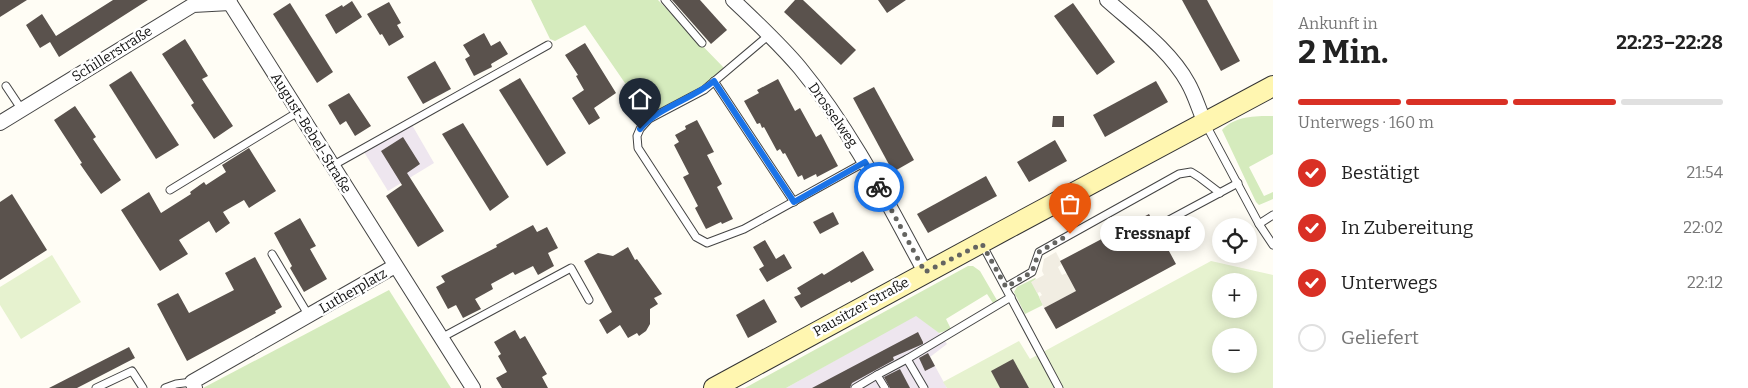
<!DOCTYPE html>
<html lang="de">
<head>
<meta charset="utf-8">
<style>
  body { margin:0; font-family:Bitter,serif; background:#f2f2f2; color:#222; height:100vh; display:flex; flex-direction:column; font-size:19px; white-space:nowrap }
  * { box-sizing:border-box; margin:0 }
  p { font-size:16px; color:#767676 }
  .icon { flex:none; width:28px; height:28px; fill:none; stroke:currentColor; stroke-width:2; stroke-linecap:round; stroke-linejoin:round }
  .map { position:relative; flex:1; overflow:hidden }
  .panel { display:flex; flex-direction:column; background:#fff; width:475px }
  .panel>* { flex:none }
  .tools { position:absolute; left:1212px; top:218px; display:grid; gap:10px }
  .tools a { display:grid; place-items:center; width:45px; height:45px; border-radius:50%; background:#fff; box-shadow:0 2px 12px #0003; font-size:25px }
  .pin { position:absolute; display:grid; place-items:center; width:42px; height:42px; color:#fff; margin:-51px -21px; border-radius:50% 50% 50% 0; rotate:-45deg; box-shadow:0 0 5px #0007 }
  .pin .icon { rotate:45deg }
  .courier { position:absolute; display:grid; place-items:center; width:50px; height:50px; margin:-25px; border:4px solid #1a73e8; border-radius:50%; background:#fff; color:#222; box-shadow:0 1px 6px #0007 }
  .bubble { position:absolute; height:35px; border-radius:18px; background:#fff; box-shadow:0 2px 12px #0003; font-size:16px; font-weight:700; line-height:35px; text-align:center }
  .overview em { font-style:normal; font-weight:700 }
  .overview div { display:flex; flex-direction:column-reverse }
  .overview { display:flex; align-items:center; justify-content:space-between; height:85px; padding:0 25px }
  h1 { font-size:32px; font-weight:700; line-height:38px }
  .bar { display:grid; grid-template-columns:repeat(4,1fr); gap:8px 5px; align-content:center; height:60px; padding:0 25px }
  .bar i { height:6px; border-radius:4px; background:#e0e0e0 }
  .bar .selected { background:#d93025 }
  .bar p { grid-column:span 4 }
  ol { padding:0 25px; list-style:none }
  li { display:flex; align-items:center; gap:15px; height:55px }
  li p { margin-inline-start:auto }
  li .icon { padding:5px; border-radius:50%; background:#d93025; color:#fff; stroke-width:4 }
  li:last-child { color:#767676 }
  li i { width:28px; height:28px; border:2px solid #e0e0e0; border-radius:50% }
  main { display:flex; flex:1; min-height:0 }
  .map>svg:first-child { display:block }
  .industrial { fill:#eee6ef }
  .green { fill:#d5ebbd }
  .pitch { fill:#e6f2cf; fill-rule:evenodd }
  .plaza { fill:#f1ede2 }
  .building { fill:#5a524d }
  .lines { fill:none; stroke-linecap:round; stroke-linejoin:round }
  .lane-casing { stroke:#444; stroke-width:9 }
  .street-casing { stroke:#444; stroke-width:16 }
  .secondary-casing { stroke:#333; stroke-width:22 }
  .lane { stroke:#fff; stroke-width:7 }
  .street { stroke:#fff; stroke-width:14 }
  .secondary { stroke:#fff6b0; stroke-width:20 }
  .done { stroke:#646461; stroke-width:5; stroke-dasharray:0 9 }
  .route { stroke:#1a73e8; stroke-width:6 }
  .labels { text-anchor:middle; dominant-baseline:central; stroke-width:5; stroke-linejoin:round; paint-order:stroke }
  .street-label { font-size:14px; fill:#111; stroke:#fff }
</style>
</head>
<body>
<main>
<div class="map">
<svg width="1273" height="388" viewBox="0 0 1273 388">
  <rect width="100%" height="100%" fill="#fffdf5"/>
  <g class="industrial">
    <path d="M412 125 434 163 388 191 364 152Z"/>
    <path d="M916 315 939 333 947 344 930 357 947 388H786Z"/>
  </g>
  <g class="green">
    <path d="M531 0H658L725 69 706 85 647 115 585 25 555 41 550 39Z"/>
    <path d="M1273 116V154L1249 167 1264 196 1273 192V199L1259 205 1256 202 1222 130C1235 116 1255 116 1273 116Z"/>
    <path d="M968 266H973L980 271 998 302 993 303 987 294 946 319 951 329 939 333 916 316 786 388H745Z"/>
    <path d="M1035 278 1036 279 1032 282 1043 305 1025 314 1014 292 1017 287Z"/>
    <path d="M389 290 451 388H203Z"/>
  </g>
  <g class="pitch">
    <path d="M52 255 81 302 21 339 0 305V287Z"/>
    <path d="M1211 261 1273 275V388H947L943 382 1019 341 1030 359ZM1221 281H1249V309H1221ZM1221 336H1249V364H1221Z"/>
  </g>
  <path class="plaza" d="M1056 252 1062 264 1058 267 1062 275 1067 273 1076 291 1044 308 1039 297 1042 295 1040 292 1037 293 1031 282 1044 275 1042 271 1044 259Z"/>
  <g class="building">
    <path d="M0 0H27L0 17Z"/>
    <path d="M113 0H148L59 57 50 42 40 48 26 25 42 14 56 36Z"/>
    <path d="M672 0H700L727 30 711 44Z"/>
    <path d="M795 0H803L856 50 841 65 784 12Z"/>
    <path d="M878 0H906L887 13Z"/>
    <path d="M1182 0H1207L1240 61 1221 71Z"/>
    <path d="M352 1 362 17 336 34 325 15 342 5 343 7Z"/>
    <path d="M389 2 401 23 397 25 404 37 389 46 382 34 380 35 367 14Z"/>
    <path d="M290 3 333 72 317 83 273 14Z"/>
    <path d="M1073 3 1115 62 1097 75 1054 16Z"/>
    <path d="M484 33 491 46 500 41 508 54 491 64 492 67 474 76 465 59 470 56 463 45Z"/>
    <path d="M185 39 208 76 202 79 233 126 214 139 191 105 194 103 162 54Z"/>
    <path d="M585 43 616 93 594 108 600 118 589 125 572 98 584 90 576 76 578 75 565 55Z"/>
    <path d="M435 61 451 89 423 104 407 77Z"/>
    <path d="M131 71 179 145 156 159 109 85Z"/>
    <path d="M520 78 566 153 547 166 499 90Z"/>
    <path d="M778 79 795 111 800 108 816 137 821 134 838 166 817 177 816 174 804 180 802 175 798 177 785 153 783 154 780 149 777 151 764 127 762 128 760 123 757 124 744 101 759 93 757 90Z"/>
    <path d="M1156 81 1168 102 1105 137 1093 115Z"/>
    <path d="M874 87 914 160 893 172 853 98Z"/>
    <path d="M349 93 371 126 355 136 346 121 340 125 328 105Z"/>
    <path d="M75 106 96 137 93 139 121 180 101 194 80 164 82 163 54 120Z"/>
    <path d="M1053 116H1064V127H1052Z"/>
    <path d="M697 120 714 152 707 155 722 184 717 187 733 219 722 224 721 222 706 229 695 208 698 206 683 177 689 174 674 145 679 142 675 135 686 129 685 126Z"/>
    <path d="M463 123 509 197 490 211 442 134Z"/>
    <path d="M403 137 420 164 407 173 444 231 418 247 386 196 402 185 381 151Z"/>
    <path d="M1055 140 1067 161 1029 182 1017 162Z"/>
    <path d="M249 148 276 191 249 208 244 200 223 212 230 223 216 233 209 221 179 240 188 254 160 271 121 210 149 192 161 213 191 194 190 192 204 182 206 185 226 172 222 165Z"/>
    <path d="M986 176 997 196 928 233 917 214Z"/>
    <path d="M12 194 47 250 0 280V202Z"/>
    <path d="M833 212 839 224 820 234 813 222Z"/>
    <path d="M1149 214 1176 264 1056 329 1044 308 1076 291 1060 261Z"/>
    <path d="M300 218 316 246 310 249 327 279 304 292 290 268 292 266 274 233Z"/>
    <path d="M533 225 537 232 547 227 558 248 548 253 554 266 538 275 533 266 515 275 513 272 491 284 493 289 475 299 481 309 463 318 456 305 448 309 436 287 445 282 441 276 497 247 496 245Z"/>
    <path d="M765 240 776 259 784 254 792 268 767 282 759 269 764 266 753 247Z"/>
    <path d="M628 247 635 260 637 259 662 294 654 298 658 304 650 309V324L646 331 639 336 637 333 628 338 620 325 607 334 599 320 612 312 584 261 598 253 613 256Z"/>
    <path d="M863 251 874 270 851 283 850 281 801 308 794 297 801 294 797 288 822 273 824 275Z"/>
    <path d="M255 257 282 307 275 311 276 313 187 361 157 304 178 293 189 313 234 290 225 273Z"/>
    <path d="M764 299 777 322 748 338 736 315Z"/>
    <path d="M515 330 520 339 525 336 547 374 542 377 548 388H502L496 378 507 372 498 356 501 354 494 342Z"/>
    <path d="M918 332 923 342V344L893 357 894 360 852 383 850 388H812Z"/>
    <path d="M129 347 135 358 77 388H49Z"/>
    <path d="M928 353 935 366 925 371 919 358Z"/>
    <path d="M1013 359 1029 388H1000L991 371Z"/>
    <path d="M900 369 910 388H890L884 377Z"/>
  </g>
  <g class="lines">
    <g class="lane-casing">
      <g id="lane">
        <path d="M665 0 702 43"/>
        <path d="M769 35 704 90 649 119 640 129 637 136 638 148 696 237 707 243 744 229 865 162"/>
        <path d="M714 81 794 202"/>
        <path d="M6 86 22 110"/>
        <path d="M1205 123 1259 224 1273 245"/>
        <path d="M332 166 548 45"/>
        <path d="M170 190 298 112"/>
        <path d="M1169 220 1238 183"/>
        <path d="M1259 224 1273 215"/>
        <path d="M982 244 1059 388"/>
        <path d="M272 254 309 316"/>
        <path d="M1006 287 1032 272 1039 252 1179 174 1191 172 1199 177 1220 193"/>
        <path d="M441 338 571 268 589 300"/>
        <path d="M96 388 132 371 143 388"/>
        <path d="M165 388 176 384 192 382"/>
        <path d="M855 388 877 375"/>
        <path d="M885 388 877 375 907 359"/>
        <path d="M924 388 907 359 1011 297"/>
      </g>
    </g>
    <g class="street-casing">
      <g id="street">
        <path d="M228 0 473 388"/>
        <path d="M733 0C756 22 780 44 800 68 851 130 887 202 925 272"/>
        <path d="M1107 0C1135 25 1170 50 1188 83 1195 95 1199 110 1205 123"/>
        <path d="M0 123 193 5 230 3"/>
        <path d="M195 388 192 382 395 266"/>
      </g>
    </g>
    <g class="secondary-casing">
      <path id="secondary" d="M714 388C900 286 1086 186 1273 86"/>
    </g>
    <use href="#lane" class="lane"/>
    <use href="#street" class="street"/>
    <use href="#secondary" class="secondary"/>
  </g>
  <g class="lines">
    <path class="done" d="M879 187 925 272 982 244 1006 287 1032 272 1039 252 1070 234"/>
    <path class="route" d="M640 129C659 107 691 100 714 81L794 202 865 162 879 187"/>
  </g>
  <g class="labels">
    <g class="street-label">
      <text transform="translate(112 54) rotate(-32)">Schillerstraße</text>
      <text transform="translate(833 115) rotate(55)">Drosselweg</text>
      <text transform="translate(311 133) rotate(58)">August-Bebel-Straße</text>
      <text transform="translate(353 291) rotate(-30)">Lutherplatz</text>
      <text transform="translate(861 307) rotate(-29)">Pausitzer Straße</text>
    </g>
  </g>
</svg>
<div class="tools">
<a><svg class="icon" aria-label="locate" viewBox="0 0 24 24"><circle cx="12" cy="12" r="6"/><path d="M12 2v4M12 18v4M2 12h4M18 12h4"/></svg></a>
<a>+</a>
<a>−</a>
</div>
<div class="pin" style="left:1070px;top:234px;background:#ea580c"><svg class="icon" aria-label="bag" viewBox="0 0 24 24"><path d="M5 8h14l-1 12H6zM9 8a3 3 0 0 1 6 0"/></svg></div>
<div class="pin" style="left:640px;top:129px;background:#1f2937"><svg class="icon" aria-label="home" viewBox="0 0 24 24"><path d="M3 11l9-7 9 7M6 9v11h12V9"/></svg></div>
<div class="courier" style="left:879px;top:187px"><svg class="icon" aria-label="bike" viewBox="0 0 24 24"><circle cx="6" cy="16" r="4"/><circle cx="18" cy="16" r="4"/><path d="M6 16l4-8h5l3 8M10 8l3 8H6M13 5h3"/></svg></div>
<div class="bubble" style="left:1100px;top:216px;width:105px">Fressnapf</div>
</div>
<section class="panel">
<div class="overview"><div><h1>2 Min.</h1><p>Ankunft in</p></div><em>22:23–22:28</em></div>
<div class="bar"><i class="selected"></i><i class="selected"></i><i class="selected"></i><i></i><p>Unterwegs · 160 m</p></div>
<ol>
<li><svg class="icon" aria-label="check" viewBox="0 0 24 24"><path d="M5 12l5 5 9-10"/></svg>Bestätigt<p>21:54</p></li>
<li><svg class="icon" aria-label="check" viewBox="0 0 24 24"><path d="M5 12l5 5 9-10"/></svg>In Zubereitung<p>22:02</p></li>
<li><svg class="icon" aria-label="check" viewBox="0 0 24 24"><path d="M5 12l5 5 9-10"/></svg>Unterwegs<p>22:12</p></li>
<li><i></i>Geliefert</li>
</ol>
</section>
</main>
</body>
</html>
